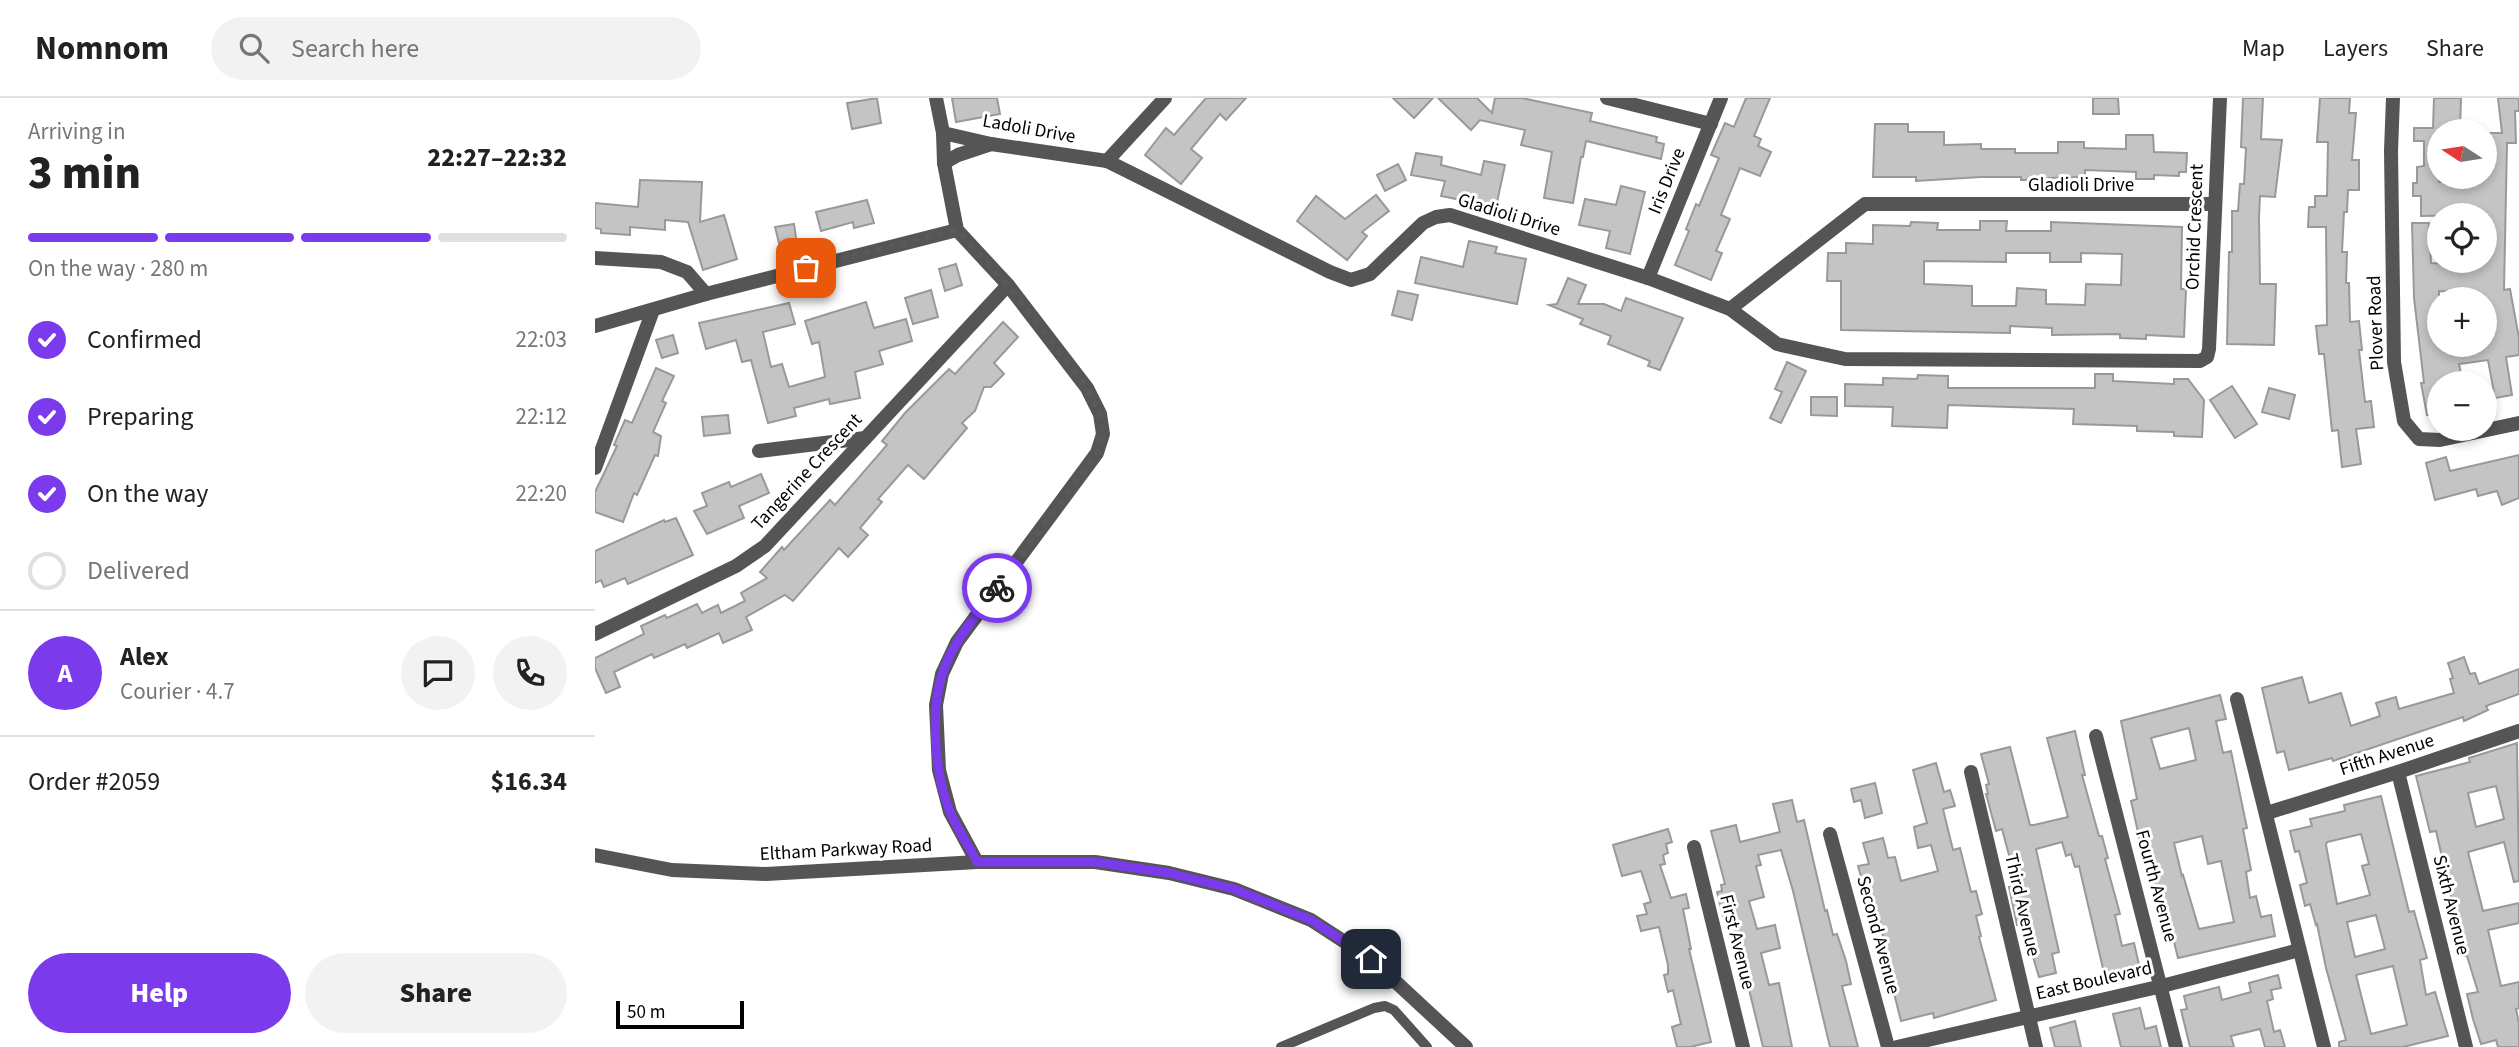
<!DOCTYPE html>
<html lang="en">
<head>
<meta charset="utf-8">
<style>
  body { margin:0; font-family:"Source Sans 3",sans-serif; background:#f2f2f2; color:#222; height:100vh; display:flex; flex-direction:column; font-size:26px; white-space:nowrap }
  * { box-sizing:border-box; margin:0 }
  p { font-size:23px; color:#767676 }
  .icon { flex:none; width:38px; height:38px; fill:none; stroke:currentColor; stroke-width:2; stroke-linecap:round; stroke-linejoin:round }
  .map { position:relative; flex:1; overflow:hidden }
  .sheet { display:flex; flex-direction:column; background:#fff; width:595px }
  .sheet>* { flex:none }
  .needle { width:46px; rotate:282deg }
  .fabs { position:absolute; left:1832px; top:21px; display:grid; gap:14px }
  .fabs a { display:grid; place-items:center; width:70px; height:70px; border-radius:50%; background:#fff; box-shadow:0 4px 10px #0003; font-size:35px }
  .scale { position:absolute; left:21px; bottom:18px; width:128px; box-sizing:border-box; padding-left:7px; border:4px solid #000; border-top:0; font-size:19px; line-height:24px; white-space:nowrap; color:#000; -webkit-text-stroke:5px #fff; paint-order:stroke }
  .pin { position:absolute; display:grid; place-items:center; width:60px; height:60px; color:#fff; margin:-30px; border-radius:14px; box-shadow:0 4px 10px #0006 }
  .courier { position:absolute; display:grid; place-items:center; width:70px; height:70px; margin:-35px; border:5px solid #7c3aed; border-radius:50%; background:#fff; color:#222; box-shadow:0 2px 9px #0007 }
  .headline em { font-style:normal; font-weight:800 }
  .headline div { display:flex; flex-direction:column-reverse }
  .headline { display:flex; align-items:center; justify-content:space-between; height:119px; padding:0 28px }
  h1 { font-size:46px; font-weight:800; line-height:52px }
  .bar { display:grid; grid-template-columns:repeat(4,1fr); gap:10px 7px; align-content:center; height:84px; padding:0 28px }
  .bar i { height:9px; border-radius:5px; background:#e0e0e0 }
  .bar .on { background:#7c3aed }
  .bar p { grid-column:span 4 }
  .line { display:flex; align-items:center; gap:18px; padding:0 28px; border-top:2px solid #e0e0e0 }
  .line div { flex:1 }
  .round { display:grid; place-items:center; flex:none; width:74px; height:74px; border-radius:37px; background:#f2f2f2 }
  ol { padding:0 28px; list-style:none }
  li { display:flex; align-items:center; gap:21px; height:77px }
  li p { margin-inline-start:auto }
  li .icon { padding:7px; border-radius:50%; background:#7c3aed; color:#fff; stroke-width:4 }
  li:last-child { color:#767676 }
  li i { width:38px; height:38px; border:4px solid #e0e0e0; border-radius:50% }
  .cta { display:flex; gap:14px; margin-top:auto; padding:14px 28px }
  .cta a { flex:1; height:80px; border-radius:42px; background:#7c3aed; color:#fff; font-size:28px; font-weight:800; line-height:80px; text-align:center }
  .cta a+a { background:#f2f2f2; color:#222 }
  header { display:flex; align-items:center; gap:42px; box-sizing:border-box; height:98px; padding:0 35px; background:#fff; border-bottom:2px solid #e0e0e0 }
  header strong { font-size:33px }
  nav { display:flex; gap:38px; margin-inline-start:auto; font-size:24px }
  .search { width:490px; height:63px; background:#f2f2f2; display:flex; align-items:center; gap:18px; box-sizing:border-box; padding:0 24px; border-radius:38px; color:#767676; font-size:26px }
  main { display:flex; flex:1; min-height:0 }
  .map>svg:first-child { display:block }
  .building { fill:#c4c4c4; stroke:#999; stroke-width:2; fill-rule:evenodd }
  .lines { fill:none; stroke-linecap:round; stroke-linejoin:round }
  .service { stroke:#555; stroke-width:10 }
  .minor { stroke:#555; stroke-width:14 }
  .tertiary { stroke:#555; stroke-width:14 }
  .done { stroke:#595959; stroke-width:7; stroke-dasharray:0 12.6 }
  .route { stroke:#7c3aed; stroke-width:9 }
  .labels { text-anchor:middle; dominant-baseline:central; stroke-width:6; stroke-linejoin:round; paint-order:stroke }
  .street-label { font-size:19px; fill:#000; stroke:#fff }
</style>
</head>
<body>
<header>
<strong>Nomnom</strong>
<div class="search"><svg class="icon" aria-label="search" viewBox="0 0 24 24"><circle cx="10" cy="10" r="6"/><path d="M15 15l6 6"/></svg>Search here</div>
<nav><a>Map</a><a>Layers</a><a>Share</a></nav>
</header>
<main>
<section class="sheet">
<div class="headline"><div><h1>3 min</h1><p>Arriving in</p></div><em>22:27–22:32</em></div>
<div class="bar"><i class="on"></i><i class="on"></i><i class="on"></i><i></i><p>On the way · 280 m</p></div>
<ol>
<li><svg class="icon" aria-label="check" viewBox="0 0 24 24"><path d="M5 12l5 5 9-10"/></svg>Confirmed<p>22:03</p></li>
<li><svg class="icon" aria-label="check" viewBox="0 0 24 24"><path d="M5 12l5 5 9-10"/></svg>Preparing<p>22:12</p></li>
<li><svg class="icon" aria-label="check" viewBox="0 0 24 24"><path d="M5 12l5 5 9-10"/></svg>On the way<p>22:20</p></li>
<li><i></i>Delivered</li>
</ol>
<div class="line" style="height:126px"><b class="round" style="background:#7c3aed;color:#fff">A</b><div><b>Alex</b><p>Courier · 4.7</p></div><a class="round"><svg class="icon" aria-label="chat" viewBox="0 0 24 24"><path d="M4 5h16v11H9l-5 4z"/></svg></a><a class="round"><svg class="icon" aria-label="phone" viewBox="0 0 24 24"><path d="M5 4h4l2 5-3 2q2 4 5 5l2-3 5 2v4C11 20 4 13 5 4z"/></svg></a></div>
<div class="line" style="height:91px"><div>Order #2059</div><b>$16.34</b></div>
<div class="cta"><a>Help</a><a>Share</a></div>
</section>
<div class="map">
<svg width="1924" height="949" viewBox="0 0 1924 949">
  <rect width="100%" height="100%" fill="#fff"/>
  <g class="building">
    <path d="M282 0 286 25 257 31 252 5Z"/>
    <path d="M357 0H402L405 16 361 24Z"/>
    <path d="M611 0H651L631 22 625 16 596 51 607 60 586 86 550 57 571 30 579 37Z"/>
    <path d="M798 0H838L819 20Z"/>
    <path d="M843 0H882L897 15 900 0H927L997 15 995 23 1062 39 1061 44 1069 46 1066 61 991 43 988 59H986L978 105 949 100 957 54 926 47 930 32 885 22 876 32Z"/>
    <path d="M1151 0H1175L1159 38 1166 41 1163 48 1176 54 1165 78 1145 70 1126 117 1135 121 1121 153 1127 155 1116 182 1080 167 1094 133 1091 131 1101 106 1104 108 1124 60 1116 57 1130 25 1139 29Z"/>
    <path d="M1498 0H1523L1524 16H1498Z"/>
    <path d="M1648 0H1668L1666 41 1687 42 1680 99 1665 98 1664 119 1665 186H1681L1679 247 1632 246 1634 154H1637V113H1643L1645 86H1649L1651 50 1646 49Z"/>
    <path d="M1725 0H1755L1754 15H1761L1757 62H1764V92H1753L1752 114H1749L1747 154H1752L1751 185H1754L1755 224 1764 223 1767 252H1764L1770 304 1776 303 1779 329 1761 331 1766 366 1747 369 1743 332 1737 333 1729 256H1724L1721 228 1732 227 1731 129H1713L1714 109H1720V98H1732L1733 44H1722Z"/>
    <path d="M1839 0H1866L1865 33H1844V84H1871V79H1890V35H1907L1903 0H1924V13H1920L1921 45H1912L1909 192 1915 191 1924 240V257L1911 259 1917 297 1900 300 1893 262 1864 266 1868 285H1844V315L1832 317 1826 285H1829L1819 200 1817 125H1834L1836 165 1875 167 1876 163H1890V117L1826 118V98H1818V85H1822V69L1829 68V43H1819V30H1838ZM1844 193 1874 195 1875 201H1890V247H1844Z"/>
    <path d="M1280 26H1313V34H1349V47L1386 46V51H1420V55H1463V44H1489V50L1531 51V37H1558L1559 54 1592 55 1591 74H1584V78L1559 77V81H1541V74L1490 72V79L1454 80V82H1426V79H1386L1321 83V79H1278Z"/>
    <path d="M821 55 847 59 846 67 886 77 889 63 910 67 901 109 846 98 850 83 816 77Z"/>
    <path d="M803 66 811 82 790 93 782 77Z"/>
    <path d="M45 82 107 84 105 124 129 117 142 161 108 172 93 124 70 122V132L35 129V137L6 135V131L0 130V105L43 109Z"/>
    <path d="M1026 88 1050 94 1035 156 1011 150 1015 133 984 127 990 101 1021 107Z"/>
    <path d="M781 97 794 113 767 134 772 138 752 162 702 123 721 98 750 121Z"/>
    <path d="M272 102 279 125 259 130 258 124 226 133 221 114Z"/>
    <path d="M1385 123H1412L1411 133H1456V124L1587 129 1586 191H1591L1589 239 1551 237V241L1525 240V236L1457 237V230L1415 228V235L1246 232V183H1232L1233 155H1251V145L1278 146V127L1315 128 1316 124 1343 125 1342 132H1385ZM1411 155H1455V164H1486V155L1527 156 1526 187 1491 186 1490 207 1451 206V192L1422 190 1421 208H1377V188L1329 186V163L1411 164Z"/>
    <path d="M199 126 202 146 185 149 180 129Z"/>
    <path d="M874 143 902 149 900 155 931 161 922 206 820 185 826 159 868 169Z"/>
    <path d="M361 166 367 187 350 193 344 171Z"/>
    <path d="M973 180 991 187 983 206H1009L1026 213 1031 200 1088 220 1065 272 1053 268 1055 263 1013 246 1016 238 985 226 988 221 954 207 962 206Z"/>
    <path d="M336 192 343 219 318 226 310 200Z"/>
    <path d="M803 193 823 197 817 222 797 217Z"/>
    <path d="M271 204 279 230 311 221 317 243 284 253 288 266 260 274 265 300 235 306 234 301 199 310 201 318 173 325 156 262 147 264 141 242 111 251 104 225 194 205 200 226 168 234 176 269 187 266 194 289 230 279 224 244 217 246 210 223Z"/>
    <path d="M408 224 423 239 399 265 409 276 396 289H389L380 313 367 325 372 330 329 381 313 367 283 401 287 404 265 430 273 437 253 459 244 450 198 503 190 497 151 519 157 532 128 545 124 535 92 550 90 546 59 560 57 556 19 574 25 589 11 595 0 570V560L49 536 46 528 70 517 72 520 102 506 107 515 123 507 126 515 150 503 146 495 172 480 165 474 187 449 189 452 235 402 240 407 292 347 287 343 310 315 354 271 360 276Z"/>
    <path d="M78 237 83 255 67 260 61 242Z"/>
    <path d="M1192 264 1211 273 1186 325 1175 320 1187 294 1180 291Z"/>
    <path d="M61 270 79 278 67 303 71 305 58 334 66 338 63 358 60 357 42 397 39 395 28 424 0 414V394L22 348 19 347 30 322 37 325Z"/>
    <path d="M1500 276H1518V283L1579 286V281H1593L1609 302 1607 339 1579 338V334L1542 333V328L1478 326 1479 311 1353 307 1352 330 1297 328 1298 309 1250 308V286L1288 287V280L1322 281 1323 277 1353 278V290H1500Z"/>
    <path d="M1637 288 1662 326 1640 340 1615 302Z"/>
    <path d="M1674 290 1700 297 1694 321 1667 314Z"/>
    <path d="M1216 299H1242V318L1216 317Z"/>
    <path d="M133 317 135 335 109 338 107 319Z"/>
    <path d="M1924 357V400L1907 407 1902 393 1883 398 1881 391 1840 402 1831 365 1851 359 1855 373Z"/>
    <path d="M166 376 174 395 144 408 149 420 112 436 99 413 112 408 107 395 134 384 136 389Z"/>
    <path d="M81 420 98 457 33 486 30 480 9 489 6 482 0 485V453L69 422 70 424Z"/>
    <path d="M1869 559 1875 576 1880 575 1884 586 1924 571V596L1891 608 1893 612 1869 623 1868 619 1738 663 1737 660 1694 672 1689 653 1682 655 1667 590 1707 579 1714 605 1746 595 1756 628 1785 618 1781 605 1801 599 1804 611 1859 595 1855 581 1858 580 1853 565Z"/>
    <path d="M1625 597 1631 621 1621 623 1628 655 1636 653 1652 730 1648 731 1656 772 1651 774 1655 800 1661 798 1666 819 1676 817 1680 838 1583 860 1576 832 1571 834 1564 806 1561 807 1551 752H1547L1536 703 1542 701 1526 623ZM1594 630 1601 662 1565 671 1556 640ZM1607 738 1613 766 1626 763 1639 824 1604 831 1588 777 1587 778 1579 745Z"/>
    <path d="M1480 633 1490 677H1487L1504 738H1507L1513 760 1510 761 1525 816 1520 817 1527 848 1539 845 1545 871 1510 879 1484 768 1480 769 1476 756 1471 758 1467 744 1441 751 1464 854 1457 856 1461 875 1444 879 1430 832 1428 833 1426 826 1422 827 1414 789 1422 787 1407 731 1401 733 1391 696H1393L1391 687 1394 686 1386 656 1415 649 1435 727H1439L1473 719 1452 640Z"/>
    <path d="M1922 645 1924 783 1919 784 1909 744 1873 754 1888 813 1924 805V825L1893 832 1906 888 1924 884V910L1921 911 1924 925V949H1903L1901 942 1886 946 1878 921 1872 896 1883 894 1872 858H1870L1865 839 1862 840 1857 821 1861 820 1841 733 1835 734 1821 678 1875 664 1874 660ZM1901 688 1909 721 1881 729 1873 695Z"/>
    <path d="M1341 665 1349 694 1355 692 1360 708 1348 711 1358 752 1365 750 1376 794 1381 793 1387 816 1381 818 1386 838 1384 839 1401 902 1339 920 1338 915 1306 923 1287 848 1290 847 1281 808 1275 810 1263 768 1274 766 1268 745 1288 740 1293 760 1300 759 1306 783 1343 773 1336 747 1323 750 1319 729 1332 725 1318 672Z"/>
    <path d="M1280 685 1287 715 1270 720 1266 702 1259 704 1256 691Z"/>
    <path d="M1786 698 1814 814 1819 813 1832 860 1825 862 1831 897 1840 894 1853 938 1808 949H1744V944L1751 942 1731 870 1722 826 1721 827 1715 806 1710 808 1705 787 1712 785 1704 753 1700 754 1695 733 1717 728 1715 721 1750 713 1749 707ZM1766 736 1774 766 1767 768 1775 797 1742 806 1731 747 1732 744ZM1781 817 1790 851 1760 859 1752 824ZM1798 868 1812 927 1776 936 1761 877Z"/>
    <path d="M1197 702 1202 724 1209 722 1230 813 1232 812 1238 837 1242 836 1251 863 1256 886 1247 888 1263 949H1235L1198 793 1186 752 1163 757 1166 767 1161 768 1169 799 1154 803 1162 831 1180 827 1185 850 1166 855 1174 887 1184 885 1197 949H1168L1151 879 1149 880 1144 862 1148 861 1138 824 1128 818 1122 794 1127 793 1126 787 1130 786 1116 733 1141 727 1145 744 1185 734 1178 706Z"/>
    <path d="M1073 731 1077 744 1071 746 1073 755 1068 757 1070 766 1065 767 1076 800 1091 796 1094 810 1088 811 1096 851H1094L1116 944 1095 949H1082L1077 929 1086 926 1078 892 1073 894 1069 877 1073 876V867L1064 829 1046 833 1042 818 1052 816 1049 806 1056 804 1046 773 1027 778 1018 747Z"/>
    <path d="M1683 877 1686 890 1676 892 1678 901 1672 903 1679 934 1685 932 1690 949H1670L1665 931 1636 938 1639 949H1595L1586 912 1592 911 1589 898 1624 889 1627 902 1656 894 1654 885Z"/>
    <path d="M1545 910 1550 931 1561 928 1566 949H1526L1518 916Z"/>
    <path d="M1480 923 1486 949H1460L1455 930Z"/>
  </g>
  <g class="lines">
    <path class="service" d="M686 949 779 910 790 908 799 912 832 949"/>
    <g class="minor">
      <path d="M341 0 348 35 349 65 362 132 413 187 492 290 505 316 508 336 502 355 362 544 347 576 341 607 344 672 355 714 382 764"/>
      <path d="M1012 0 1116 26"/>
      <path d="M1798 0 1796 53 1799 264 1809 323 1824 341 1845 342 1924 325"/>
      <path d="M348 35 396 46 512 63 735 174 756 182 775 176 828 125 841 119 855 117 1053 180 1135 211 1182 246 1250 261 1605 263 1612 259 1614 251 1625 0"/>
      <path d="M512 63 570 0"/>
      <path d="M349 65 363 57 396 46"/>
      <path d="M0 160 66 164 92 174 111 196"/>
      <path d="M1053 180 1126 0"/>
      <path d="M1135 211 1270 106H1620"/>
      <path d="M0 228 111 196 362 132"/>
      <path d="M164 353 270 340"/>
      <path d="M0 370 58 212"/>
      <path d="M0 536 141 468 170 448 413 187"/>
      <path d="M1642 601 1729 949"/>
      <path d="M1501 638 1581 949"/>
      <path d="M1376 674 1441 949"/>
      <path d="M1803 674 1871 949"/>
      <path d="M1672 715 1803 674 1924 633"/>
      <path d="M1235 736 1293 949"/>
      <path d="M1099 749 1148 949"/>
      <path d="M1302 949 1567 888 1704 852"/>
    </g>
    <path class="tertiary" d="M0 757 77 772 171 776 382 764H500L574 775 639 791 716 822 776 861 871 949"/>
  </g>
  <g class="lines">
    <path class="done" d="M211 170 362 132 413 187 492 290 505 316 508 336 502 355 402 490"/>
    <path class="route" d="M402 490C382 517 357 544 347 577 335 614 340 680 356 716 363 732 374 748 382 764H500L574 775 639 791 716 822 776 861"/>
  </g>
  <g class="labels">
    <g class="street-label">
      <text transform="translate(434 31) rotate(10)">Ladoli Drive</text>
      <text transform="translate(1072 83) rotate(-68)">Iris Drive</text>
      <text x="1486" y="87">Gladioli Drive</text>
      <text transform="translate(914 117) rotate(17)">Gladioli Drive</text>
      <text transform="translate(1600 129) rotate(-88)">Orchid Crescent</text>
      <text transform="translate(1781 225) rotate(-92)">Plover Road</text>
      <text transform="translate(212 374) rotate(-47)">Tangerine Crescent</text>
      <text transform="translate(1792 657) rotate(-18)">Fifth Avenue</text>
      <text transform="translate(251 752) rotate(-3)">Eltham Parkway Road</text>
      <text transform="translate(1561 788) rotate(75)">Fourth Avenue</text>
      <text transform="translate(1427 807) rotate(77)">Third Avenue</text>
      <text transform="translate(1856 807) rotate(76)">Sixth Avenue</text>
      <text transform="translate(1283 837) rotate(75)">Second Avenue</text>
      <text transform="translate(1142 844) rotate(76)">First Avenue</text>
      <text transform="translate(1499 883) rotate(-13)">East Boulevard</text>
    </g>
  </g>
</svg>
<div class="fabs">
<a><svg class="needle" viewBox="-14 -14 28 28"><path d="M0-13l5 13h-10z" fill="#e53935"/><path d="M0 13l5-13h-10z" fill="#767676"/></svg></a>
<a><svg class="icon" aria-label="locate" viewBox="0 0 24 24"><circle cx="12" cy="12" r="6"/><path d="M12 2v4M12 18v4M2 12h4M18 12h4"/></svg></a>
<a>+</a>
<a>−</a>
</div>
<div class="scale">50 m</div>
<div class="pin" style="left:211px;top:170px;background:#ea580c"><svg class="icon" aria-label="bag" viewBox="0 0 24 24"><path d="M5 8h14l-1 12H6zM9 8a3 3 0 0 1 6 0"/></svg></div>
<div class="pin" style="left:776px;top:861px;background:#1f2937"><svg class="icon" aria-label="home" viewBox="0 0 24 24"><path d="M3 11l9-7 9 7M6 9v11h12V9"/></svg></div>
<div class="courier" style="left:402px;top:490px"><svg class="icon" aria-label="bike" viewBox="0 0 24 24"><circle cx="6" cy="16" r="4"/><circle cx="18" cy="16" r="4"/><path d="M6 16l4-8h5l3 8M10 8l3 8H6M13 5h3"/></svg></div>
</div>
</main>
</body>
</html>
